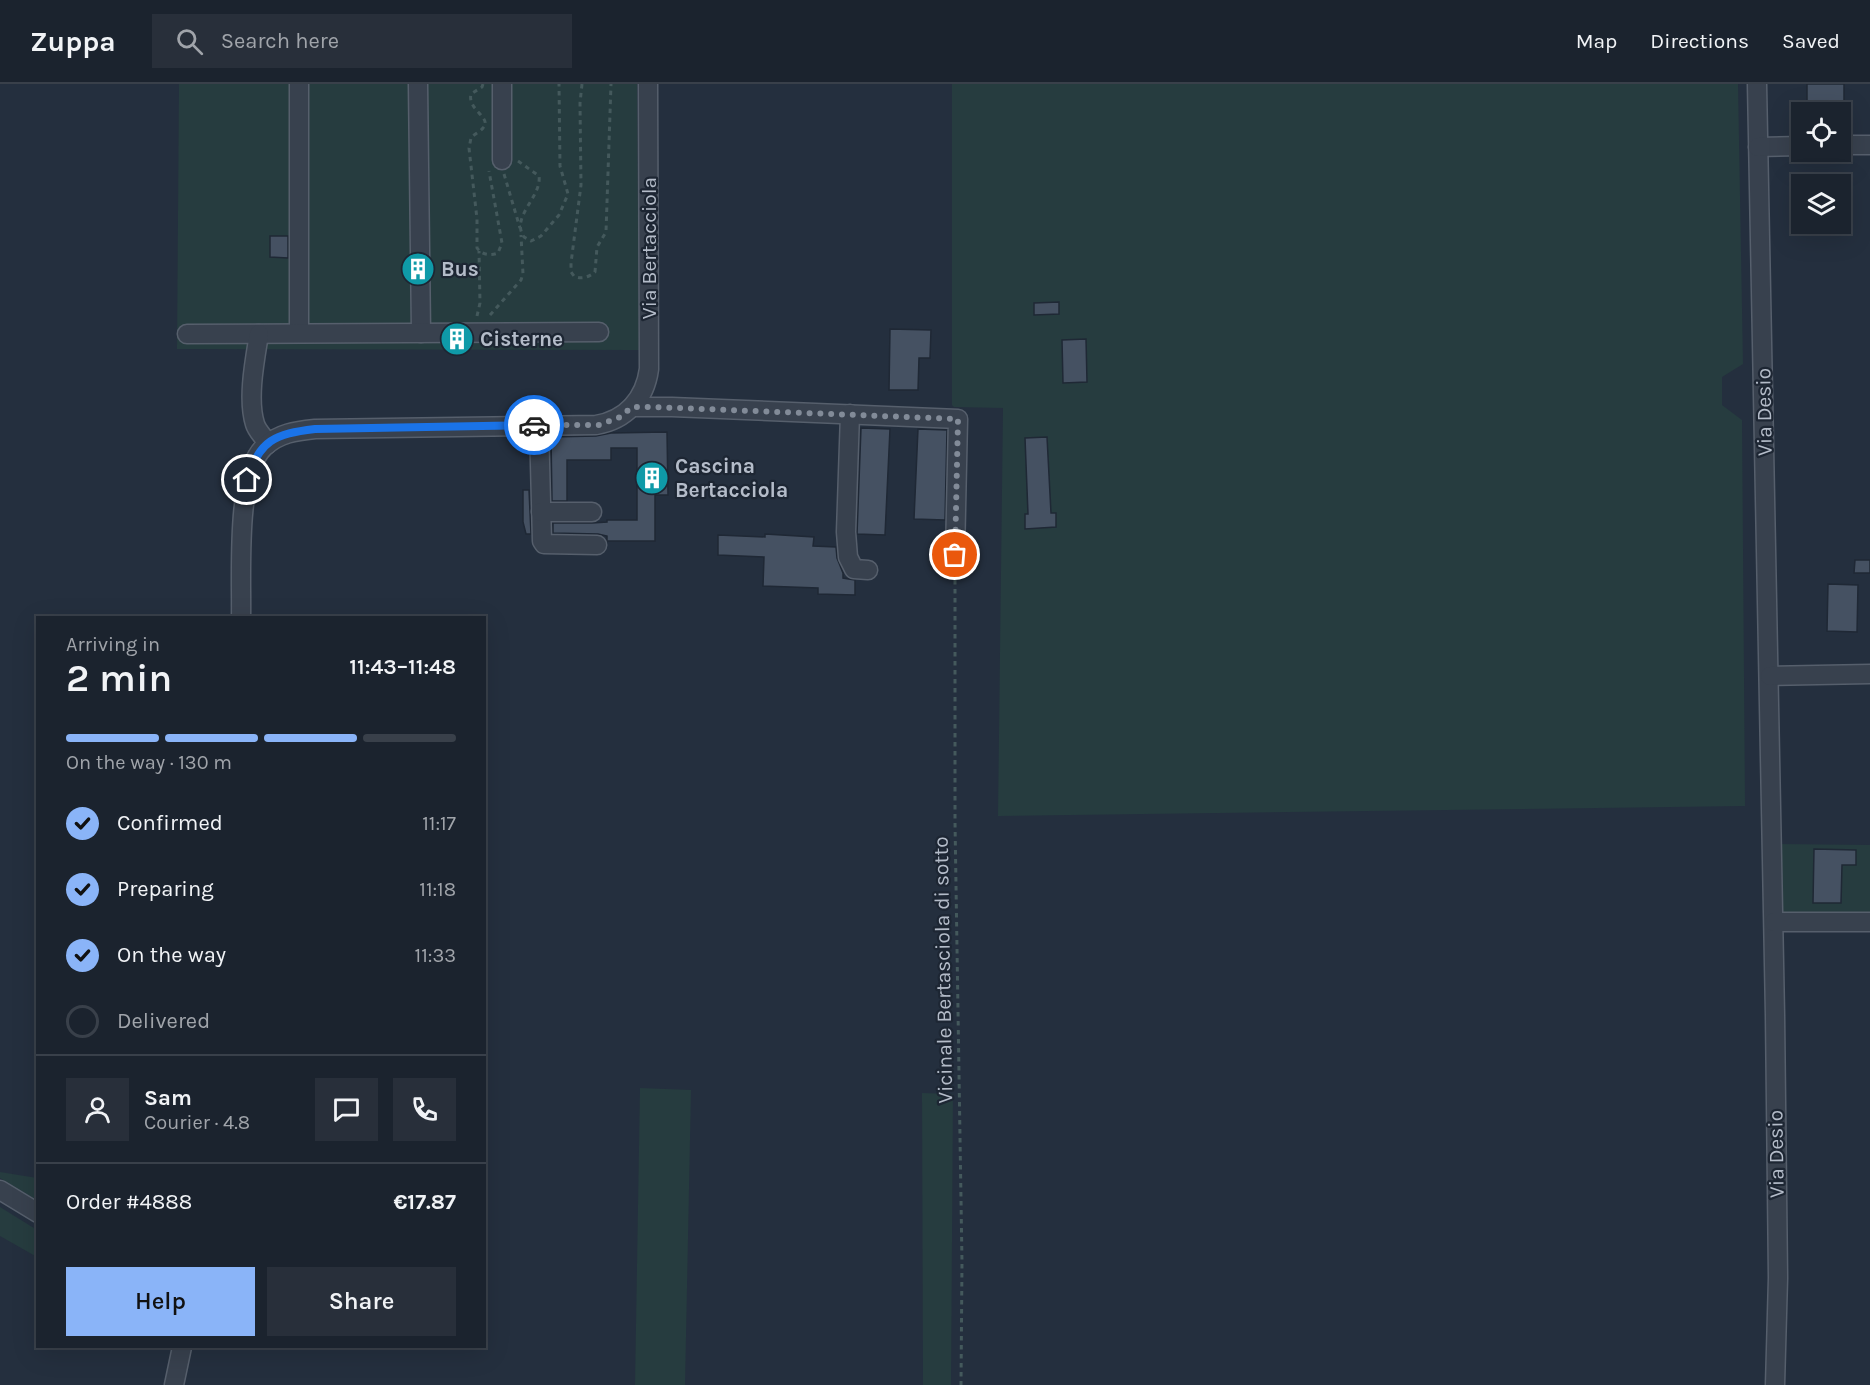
<!DOCTYPE html>
<html lang="en">
<head>
<meta charset="utf-8">
<style>
  body { margin:0; font-family:Karla,sans-serif; background:#282f3a; color:#f1f3f6; height:100vh; display:flex; flex-direction:column; font-size:22px; white-space:nowrap }
  * { box-sizing:border-box; margin:0 }
  p { font-size:20px; color:#a0a4aa }
  .icon { flex:none; width:33px; height:33px; fill:none; stroke:currentColor; stroke-width:2; stroke-linecap:round; stroke-linejoin:round }
  .map { position:relative; flex:1; overflow:hidden }
  .panel { position:absolute; left:36px; top:532px; width:450px; height:732px; display:flex; flex-direction:column; background:#1b232e; border-radius:0px; box-shadow:0 6px 24px #0002,0 0 0 2px #39404a }
  .panel>* { flex:none }
  .fabs { position:absolute; left:1791px; top:18px; display:grid; gap:12px }
  .fabs a { display:grid; place-items:center; width:60px; height:60px; border-radius:0px; background:#1b232e; box-shadow:0 6px 24px #0002,0 0 0 2px #39404a; font-size:30px }
  .pin { position:absolute; display:grid; place-items:center; width:51px; height:51px; color:#fff; margin:-26px; border:3px solid #fff; border-radius:50%; box-shadow:0 2px 6px #0007 }
  .courier { position:absolute; display:grid; place-items:center; width:60px; height:60px; margin:-30px; border:4px solid #1a73e8; border-radius:50%; background:#fff; color:#222; box-shadow:0 2px 8px #0007 }
  .summary em { font-style:normal; font-weight:600 }
  .summary div { display:flex; flex-direction:column-reverse }
  .summary { display:flex; align-items:center; justify-content:space-between; height:102px; padding:0 30px }
  h1 { font-size:39px; font-weight:600; line-height:45px }
  .bar { display:grid; grid-template-columns:repeat(4,1fr); gap:9px 6px; align-content:center; height:72px; padding:0 30px }
  .bar i { height:8px; border-radius:4px; background:#39404a }
  .bar .on { background:#8ab4f8 }
  .bar p { grid-column:span 4 }
  .line { display:flex; align-items:center; gap:15px; padding:0 30px; border-top:2px solid #39404a }
  .line div { flex:1 }
  .round { display:grid; place-items:center; flex:none; width:63px; height:63px; border-radius:0px; background:#282f3a }
  ol { padding:0 30px; list-style:none }
  li { display:flex; align-items:center; gap:18px; height:66px }
  li p { margin-inline-start:auto }
  li .icon { padding:6px; border-radius:50%; background:#8ab4f8; color:#111; stroke-width:4 }
  li:last-child { color:#a0a4aa }
  li i { width:33px; height:33px; border:3px solid #39404a; border-radius:50% }
  .primary-button { display:flex; gap:12px; margin-top:auto; padding:12px 30px }
  .primary-button a { flex:1; height:69px; border-radius:0px; background:#8ab4f8; color:#111; font-size:24px; font-weight:600; line-height:69px; text-align:center }
  .primary-button a+a { background:#282f3a; color:#f1f3f6 }
  header { display:flex; align-items:center; gap:36px; box-sizing:border-box; height:84px; padding:0 30px; background:#1b232e; border-bottom:2px solid #39404a }
  header strong { font-size:28px }
  nav { display:flex; gap:33px; margin-inline-start:auto; font-size:21px }
  .search { width:420px; height:54px; background:#282f3a; display:flex; align-items:center; gap:15px; box-sizing:border-box; padding:0 21px; border-radius:0px; color:#a0a4aa; font-size:22px }
  .map>svg:first-child { display:block }
  .green { fill:#263c3f }
  .building { fill:#455162; stroke:#1f2835; stroke-width:1.5 }
  .lines { fill:none; stroke-linecap:round; stroke-linejoin:round }
  .minor-casing { stroke:#565f6c; stroke-width:21 }
  .path { stroke:#44595c; stroke-width:3; stroke-dasharray:4.5 4.5; stroke-linecap:butt }
  .minor { stroke:#38414e; stroke-width:18 }
  .done { stroke:#828b98; stroke-width:6; stroke-dasharray:0 10.8 }
  .route { stroke:#1a73e8; stroke-width:8 }
  .labels { text-anchor:middle; dominant-baseline:central; stroke-width:4.5; stroke-linejoin:round; paint-order:stroke }
  .street-label { font-size:21px; fill:#b4bcc9; stroke:#1d2633 }
  .poi-label { font-size:21px; font-weight:bold; fill:#b4bcc9; stroke:#1d2633; text-anchor:start }
</style>
</head>
<body>
<header>
<strong>Zuppa</strong>
<div class="search"><svg class="icon" aria-label="search" viewBox="0 0 24 24"><circle cx="10" cy="10" r="6"/><path d="M15 15l6 6"/></svg>Search here</div>
<nav><a>Map</a><a>Directions</a><a>Saved</a></nav>
</header>
<div class="map">
<svg width="1870" height="1301" viewBox="0 0 1870 1301">
  <rect width="100%" height="100%" fill="#242f3e"/>
  <g class="green">
    <path d="M179 0H637L639 266 177 265Z"/>
    <path d="M952 0H1738L1743 280 1722 293V321L1742 336 1745 722 998 732 1003 324 954 323 952 321Z"/>
    <path d="M1777 760 1870 761V848L1778 847Z"/>
    <path d="M640 1004 691 1006 685 1301H635Z"/>
    <path d="M922 1009 953 1010 951 1301H923Z"/>
    <path d="M0 1088 37 1094V1116L0 1094Z"/>
    <path d="M0 1123 37 1146V1173L0 1152Z"/>
  </g>
  <g class="building">
    <path d="M1807 0H1844V22H1835V28H1807Z"/>
    <path d="M270 152H288V174L270 173Z"/>
    <path d="M1059 218V230L1034 231V219Z"/>
    <path d="M890 245 931 246 930 274H919L918 306H889Z"/>
    <path d="M1086 255 1087 298 1063 299 1062 256Z"/>
    <path d="M861 344 890 345 885 451 857 450Z"/>
    <path d="M918 345 947 346 945 436 914 435Z"/>
    <path d="M667 348 668 411H655V457H607V452L598 450 553 449V439H592L607 438V436H637V364H611V376H567V417H552L551 353 596 352 611 349Z"/>
    <path d="M1047 353 1051 429H1056V443L1025 445V430H1028L1025 354Z"/>
    <path d="M523 406H529L531 450H526L523 438Z"/>
    <path d="M765 450 814 453 813 462 836 463 837 474 843 489V494L855 496V511L818 510V504L763 502 764 473 718 471V451L765 453Z"/>
    <path d="M1855 476H1870V489H1854Z"/>
    <path d="M1828 500 1858 501 1857 548 1827 547Z"/>
    <path d="M1814 765 1856 766V781H1842L1841 819H1813Z"/>
  </g>
  <g class="lines">
    <g class="minor-casing">
      <g id="minor">
        <path d="M418 0 421 249"/>
        <path d="M502 0V76"/>
        <path d="M1757 0 1775 931 1778 1194 1775 1301"/>
        <path d="M1840 61H1870"/>
        <path d="M1758 63 1802 62"/>
        <path d="M299 249V0"/>
        <path d="M187 250 599 248"/>
        <path d="M259 250C255 275 247 315 255 340 257 347 264 353 268 360"/>
        <path d="M632 323H672L958 335 955 471"/>
        <path d="M850 330 846 448 848 473 854 485 868 486"/>
        <path d="M539 341 542 457 544 460 597 461"/>
        <path d="M541 428H592"/>
        <path d="M241 534C242 494 235 390 264 363 279 349 296 347 315 345L596 341C626 336 645 315 649 285L648 0"/>
        <path d="M1770 592 1870 590"/>
        <path d="M1774 838H1870"/>
        <path d="M0 1106 38 1129"/>
        <path d="M174 1301 182 1263"/>
      </g>
    </g>
    <g class="path">
      <path d="M483 0 482 3 471 10C467 26 493 34 483 44 480 48 474 50 471 54L469 64 477 135V164C482 171 491 172 498 169L502 159 489 87"/>
      <path d="M582 0 580 19 581 101 571 179V188L574 192C581 196 589 193 595 188L597 163 606 148 611 0"/>
      <path d="M518 77 539 92C542 113 510 133 524 153L531 157 541 152 559 131 568 110 560 82 559 0"/>
      <path d="M504 90 520 144"/>
      <path d="M490 231 521 196 523 190 521 151"/>
      <path d="M477 232 480 219 479 167"/>
      <path d="M955 487V738L962 1178 961 1301"/>
    </g>
    <use href="#minor" class="minor"/>
  </g>
  <g class="lines">
    <path class="done" d="M534 341H599L620 333 632 323H652L958 335 955 471"/>
    <path class="route" d="M247 396C259 356 275 350 315 345L534 341"/>
  </g>
  <defs>
    <g id="building-disc" transform="scale(1.725)"><circle r="9.5" fill="#0f9aa8" stroke="#1d2633"/><path d="M-4-6H4V6H1V3H-1V6H-4ZM-2.5-4.3h1.7v1.8h-1.7ZM.8-4.3h1.7v1.8H.8ZM-2.5-1h1.7V.8h-1.7ZM.8-1h1.7V.8H.8Z" fill="#fff"/></g>
  </defs>
  <g fill-rule="evenodd">
    <use href="#building-disc" x="418" y="185"/>
    <use href="#building-disc" x="457" y="255"/>
    <use href="#building-disc" x="652" y="394"/>
  </g>
  <g class="labels">
    <g class="street-label">
      <text transform="translate(649 164) rotate(-90)">Via Bertacciola</text>
      <text transform="translate(1764 328) rotate(-91)">Via Desio</text>
      <text transform="translate(943 886) rotate(-91)">Vicinale Bertasciola di sotto</text>
      <text transform="translate(1776 1070) rotate(-91)">Via Desio</text>
    </g>
    <g class="poi-label">
      <text x="441" y="185">Bus</text>
      <text x="480" y="255">Cisterne</text>
      <text x="675" y="382">Cascina<tspan x="675" dy="24">Bertacciola</tspan></text>
    </g>
  </g>
</svg>
<div class="fabs">
<a><svg class="icon" aria-label="locate" viewBox="0 0 24 24"><circle cx="12" cy="12" r="6"/><path d="M12 2v4M12 18v4M2 12h4M18 12h4"/></svg></a>
<a><svg class="icon" aria-label="layers" viewBox="0 0 24 24"><path d="M12 4l9 5-9 5-9-5zM3 14l9 5 9-5"/></svg></a>
</div>
<div class="pin" style="left:955px;top:471px;background:#ea580c"><svg class="icon" aria-label="bag" viewBox="0 0 24 24"><path d="M5 8h14l-1 12H6zM9 8a3 3 0 0 1 6 0"/></svg></div>
<div class="pin" style="left:247px;top:396px;background:#1f2937"><svg class="icon" aria-label="home" viewBox="0 0 24 24"><path d="M3 11l9-7 9 7M6 9v11h12V9"/></svg></div>
<div class="courier" style="left:534px;top:341px"><svg class="icon" aria-label="car" viewBox="0 0 24 24"><path d="M5 17H2v-5l4-1 3-4h7l3 4 3 1v5h-3M9 17h6M6 11h13"/><circle cx="7" cy="17" r="2"/><circle cx="17" cy="17" r="2"/></svg></div>
<section class="panel">
<div class="summary"><div><h1>2 min</h1><p>Arriving in</p></div><em>11:43–11:48</em></div>
<div class="bar"><i class="on"></i><i class="on"></i><i class="on"></i><i></i><p>On the way · 130 m</p></div>
<ol>
<li><svg class="icon" aria-label="check" viewBox="0 0 24 24"><path d="M5 12l5 5 9-10"/></svg>Confirmed<p>11:17</p></li>
<li><svg class="icon" aria-label="check" viewBox="0 0 24 24"><path d="M5 12l5 5 9-10"/></svg>Preparing<p>11:18</p></li>
<li><svg class="icon" aria-label="check" viewBox="0 0 24 24"><path d="M5 12l5 5 9-10"/></svg>On the way<p>11:33</p></li>
<li><i></i>Delivered</li>
</ol>
<div class="line" style="height:108px"><a class="round"><svg class="icon" aria-label="person" viewBox="0 0 24 24"><circle cx="12" cy="8" r="4"/><path d="M4 21q1-7 8-7t8 7"/></svg></a><div><b>Sam</b><p>Courier · 4.8</p></div><a class="round"><svg class="icon" aria-label="chat" viewBox="0 0 24 24"><path d="M4 5h16v11H9l-5 4z"/></svg></a><a class="round"><svg class="icon" aria-label="phone" viewBox="0 0 24 24"><path d="M5 4h4l2 5-3 2q2 4 5 5l2-3 5 2v4C11 20 4 13 5 4z"/></svg></a></div>
<div class="line" style="height:78px"><div>Order #4888</div><b>€17.87</b></div>
<div class="primary-button"><a>Help</a><a>Share</a></div>
</section>
</div>
</body>
</html>
